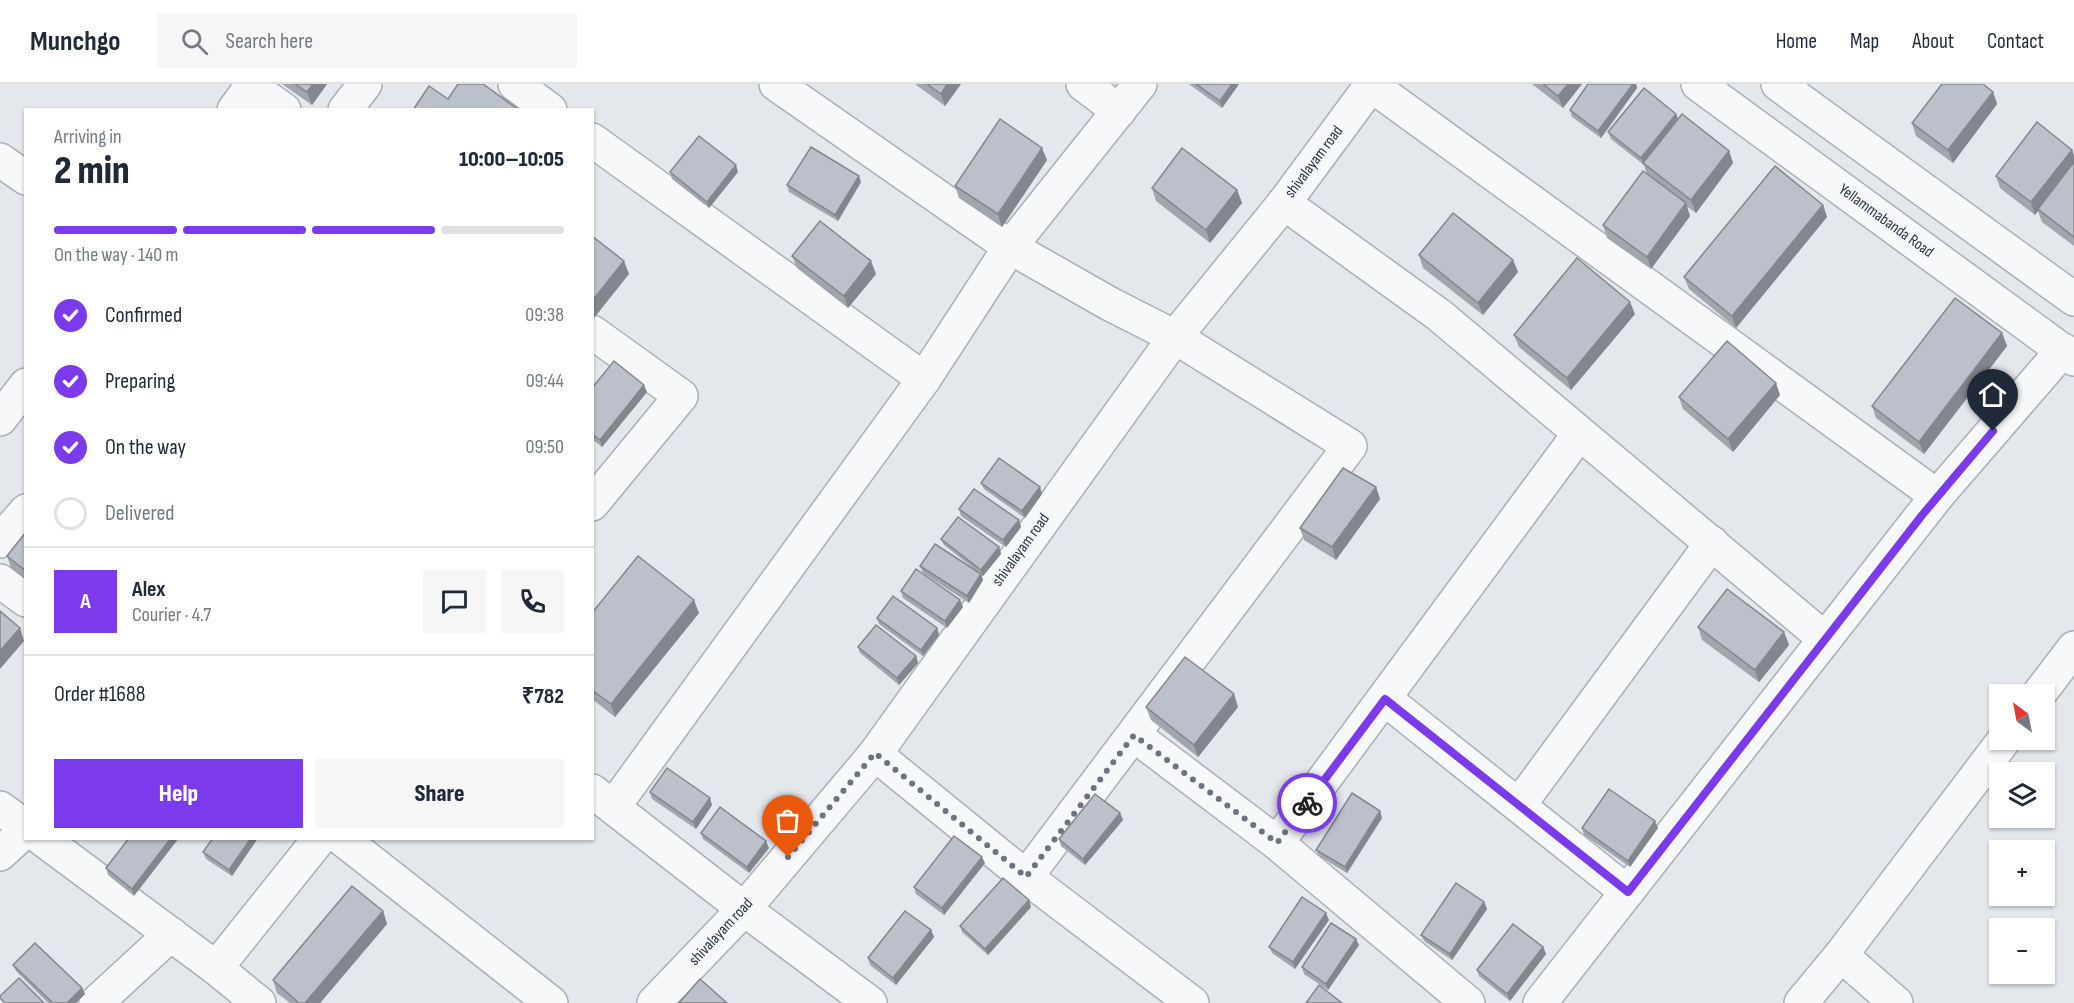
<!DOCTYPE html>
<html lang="en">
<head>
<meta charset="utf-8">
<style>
  body { margin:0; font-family:"Sofia Sans Condensed",sans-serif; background:#f6f6f7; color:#1f2937; height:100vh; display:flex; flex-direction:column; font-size:22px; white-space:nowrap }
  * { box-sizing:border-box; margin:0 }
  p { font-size:20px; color:#747a83 }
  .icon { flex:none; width:33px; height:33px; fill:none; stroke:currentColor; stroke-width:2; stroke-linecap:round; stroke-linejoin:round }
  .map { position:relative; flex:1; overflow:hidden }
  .panel { position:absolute; left:24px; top:24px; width:570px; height:732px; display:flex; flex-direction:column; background:#fff; border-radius:0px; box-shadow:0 2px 4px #0004 }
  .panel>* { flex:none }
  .needle { width:39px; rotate:328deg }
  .tools { position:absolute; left:1989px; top:600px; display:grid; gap:12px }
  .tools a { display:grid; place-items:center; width:66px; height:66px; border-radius:0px; background:#fff; box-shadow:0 2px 4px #0004; font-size:30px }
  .pin { position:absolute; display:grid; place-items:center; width:51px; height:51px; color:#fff; margin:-62px -26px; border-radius:50% 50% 50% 0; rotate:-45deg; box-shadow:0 0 6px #0007 }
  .pin .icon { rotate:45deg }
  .courier { position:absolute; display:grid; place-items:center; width:60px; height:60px; margin:-30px; border:4px solid #7c3aed; border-radius:50%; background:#fff; color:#222; box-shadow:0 2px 8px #0007 }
  .summary em { font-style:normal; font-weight:800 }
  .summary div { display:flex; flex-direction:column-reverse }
  .summary { display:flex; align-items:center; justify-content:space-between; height:102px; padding:0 30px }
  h1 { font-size:39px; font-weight:800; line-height:45px }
  .bar { display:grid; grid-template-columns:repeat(4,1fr); gap:9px 6px; align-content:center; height:72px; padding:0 30px }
  .bar i { height:8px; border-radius:4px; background:#e0e1e3 }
  .bar .current { background:#7c3aed }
  .bar p { grid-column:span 4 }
  .line { display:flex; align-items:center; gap:15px; padding:0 30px; border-top:2px solid #e0e1e3 }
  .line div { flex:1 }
  .round { display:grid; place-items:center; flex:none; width:63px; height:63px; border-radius:0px; background:#f6f6f7 }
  ol { padding:0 30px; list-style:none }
  li { display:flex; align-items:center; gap:18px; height:66px }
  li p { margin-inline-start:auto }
  li .icon { padding:6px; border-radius:50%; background:#7c3aed; color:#fff; stroke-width:4 }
  li:last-child { color:#747a83 }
  li i { width:33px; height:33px; border:3px solid #e0e1e3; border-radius:50% }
  .button { display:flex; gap:12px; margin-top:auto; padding:12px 30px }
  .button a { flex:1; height:69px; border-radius:0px; background:#7c3aed; color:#fff; font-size:24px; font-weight:800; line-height:69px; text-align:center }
  .button a+a { background:#f6f6f7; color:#1f2937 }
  header { display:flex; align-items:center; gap:36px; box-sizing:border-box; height:84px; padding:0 30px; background:#fff; border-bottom:2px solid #e0e1e3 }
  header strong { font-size:28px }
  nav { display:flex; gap:33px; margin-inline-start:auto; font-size:21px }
  .search { width:420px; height:54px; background:#f6f6f7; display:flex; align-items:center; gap:15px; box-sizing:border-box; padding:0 21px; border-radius:0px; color:#747a83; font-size:22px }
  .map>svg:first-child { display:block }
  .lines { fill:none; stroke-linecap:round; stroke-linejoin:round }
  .minor-casing { stroke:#a9aeb7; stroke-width:36 }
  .minor { stroke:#f7f8fa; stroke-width:33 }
  .wall { fill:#a1a5ae }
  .shaded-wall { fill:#83868d }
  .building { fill:#bbc0ca; stroke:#83868d; stroke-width:1.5 }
  .done { stroke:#6c737f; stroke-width:6; stroke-dasharray:0 10.8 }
  .route { stroke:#7c3aed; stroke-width:8 }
  .labels { text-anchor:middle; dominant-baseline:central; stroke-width:5; stroke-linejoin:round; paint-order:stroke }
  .street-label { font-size:16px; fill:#2b3445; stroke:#f4f6f9 }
</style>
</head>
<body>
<header>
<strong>Munchgo</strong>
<div class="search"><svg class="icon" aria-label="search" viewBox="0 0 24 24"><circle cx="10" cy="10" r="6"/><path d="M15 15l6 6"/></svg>Search here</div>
<nav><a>Home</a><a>Map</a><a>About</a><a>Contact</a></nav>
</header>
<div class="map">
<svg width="2074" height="919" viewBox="0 0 2074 919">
  <rect width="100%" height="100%" fill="#e4e7ec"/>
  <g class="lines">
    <g class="minor-casing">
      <g id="minor">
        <path d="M248 0 284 26"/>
        <path d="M515 0 550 26"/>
        <path d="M776 0 1010 163 1110 220 1175 253 1350 362 1026 793"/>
        <path d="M1083 0 1119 27"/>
        <path d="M1698 0 2074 275"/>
        <path d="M1778 0 2074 215"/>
        <path d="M1371 1 1937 412"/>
        <path d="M234 26 251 3"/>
        <path d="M345 26 365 0"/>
        <path d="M592 56 924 295"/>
        <path d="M0 76 26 94"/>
        <path d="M1284 119 1439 231 1825 555"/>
        <path d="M592 248 681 312 592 420"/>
        <path d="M0 335 26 301"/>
        <path d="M0 457 26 427"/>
        <path d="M0 497 26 516"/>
        <path d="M2039 610 2074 564"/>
        <path d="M1385 615 1627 808"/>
        <path d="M1134 651 1277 759"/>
        <path d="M875 670 1026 793 1192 919"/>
        <path d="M592 707 744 825 870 919"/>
        <path d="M1519 721 1712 459"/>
        <path d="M614 722 924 295 1010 163 1140 0"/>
        <path d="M0 724 26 743"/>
        <path d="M41 754 216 884 259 919"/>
        <path d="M341 754 551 919"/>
        <path d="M0 770 26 746"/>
        <path d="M1841 871 1896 919"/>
        <path d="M216 884 320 754"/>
        <path d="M96 919 171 850"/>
        <path d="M654 919 744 825 875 670 1175 253 1284 119 1372 0"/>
        <path d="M1468 919 1277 759 1579 350"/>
        <path d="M1540 919 1937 412 2063 266"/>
        <path d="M1801 919 1841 871 2004 656"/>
      </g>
    </g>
    <use href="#minor" class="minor"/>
  </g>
  <g class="wall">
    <path d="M282 0H327L312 21Z"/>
    <path d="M915 0H961L945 22Z"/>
    <path d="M1189 0H1239L1222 24Z"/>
    <path d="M1532 0H1582L1563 24Z"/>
    <path d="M1588 0H1636L1637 4 1601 54 1572 33 1570 26Z"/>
    <path d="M1993 8 1997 20 1953 79 1916 52 1912 39Z"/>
    <path d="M1676 30 1678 35 1729 67 1733 79 1696 129 1686 122 1690 132 1651 185 1607 154 1603 141 1647 91 1644 81 1611 55 1608 48Z"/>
    <path d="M2072 66 2074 72V162L2042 138 2038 127 2035 131 2000 104 1996 92Z"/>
    <path d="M1047 76 1002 143 959 114 955 102Z"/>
    <path d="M670 88H738L709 124 672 95Z"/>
    <path d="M861 98 838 137 789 108 787 101Z"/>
    <path d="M1152 104 1237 106 1242 119 1210 159 1156 117Z"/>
    <path d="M1823 121 1827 133 1736 244 1689 205 1684 193Z"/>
    <path d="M1419 171 1513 176 1518 188 1483 231 1423 184Z"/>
    <path d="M792 172 876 190 848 224 797 184Z"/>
    <path d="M1635 230 1571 306 1519 263 1514 251Z"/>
    <path d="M2002 249 2007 262 1924 370 1876 334 1872 322Z"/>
    <path d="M592 304 647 308 602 363 592 355Z"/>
    <path d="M1780 311 1733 368 1683 325 1679 313Z"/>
    <path d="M981 399 1042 410 1025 434 984 405Z"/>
    <path d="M1376 403 1380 415 1336 476 1304 456 1300 444Z"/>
    <path d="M959 425 1019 436 1021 443 1006 463 961 432Z"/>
    <path d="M26 448V496L11 484 7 472Z"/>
    <path d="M941 455 999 463 1001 470 983 492 981 490 983 496 969 519 923 489 920 482 977 487 944 461Z"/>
    <path d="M901 507 963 523 947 544 903 514Z"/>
    <path d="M592 529H699L615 633 592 615Z"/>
    <path d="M877 534 937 544 939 551 923 572 879 540Z"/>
    <path d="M1698 543 1784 548 1789 561 1759 598 1702 556Z"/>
    <path d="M858 563 916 572 918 579 899 601 860 569Z"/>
    <path d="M1146 623H1238L1198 673 1151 636Z"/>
    <path d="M650 708 712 721 696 745 652 715Z"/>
    <path d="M1380 727 1382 734 1347 789 1319 772 1316 766Z"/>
    <path d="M1120 729 1123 736 1085 781 1061 762 1059 755Z"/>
    <path d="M1582 744H1658L1630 783 1584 751Z"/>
    <path d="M701 749 769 764 749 789 703 755Z"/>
    <path d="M129 754 134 812 108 791 106 784Z"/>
    <path d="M213 754H258L232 792 206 775 203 768Z"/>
    <path d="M985 779 944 831 916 810 914 803Z"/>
    <path d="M1484 818 1487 825 1452 876 1424 857 1421 851Z"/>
    <path d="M1031 823 988 871 962 848 960 842Z"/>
    <path d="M383 827 387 840 320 919H290L277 909 273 896Z"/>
    <path d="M1329 836 1295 885 1272 869 1269 863Z"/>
    <path d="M931 846 934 853 896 901 870 881 868 874Z"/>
    <path d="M1359 861 1328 906 1304 890 1302 883Z"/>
    <path d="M1543 863 1546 870 1510 917 1479 892 1477 886Z"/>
    <path d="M13 881 82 904 85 910 76 919H48L16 887Z"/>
  </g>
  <g class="shaded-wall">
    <path d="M313 0H327L312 21 307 8Z"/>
    <path d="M947 0H961L945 22 941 10Z"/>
    <path d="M1232 0H1239L1222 24 1220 17Z"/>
    <path d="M1568 0H1582L1563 24 1558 12Z"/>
    <path d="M1633 0H1636L1637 4 1601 54 1598 47Z"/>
    <path d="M1993 8 1997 20 1953 79 1948 66Z"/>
    <path d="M1676 30 1679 37 1644 81 1641 74Z"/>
    <path d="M1042 64 1047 76 1002 143 998 130Z"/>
    <path d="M2072 66 2074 72V81L2035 131 2031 118Z"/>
    <path d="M1729 67 1733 79 1696 129 1691 116Z"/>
    <path d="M736 81 738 88 709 124 707 118Z"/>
    <path d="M859 92 861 98 838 137 835 131Z"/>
    <path d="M1237 106 1242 119 1210 159 1206 146Z"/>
    <path d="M1686 119 1690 132 1651 185 1647 173Z"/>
    <path d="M1823 121 1827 133 1736 244 1732 232Z"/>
    <path d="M1513 176 1518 188 1483 231 1478 219Z"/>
    <path d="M624 177 629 190 594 234 592 230V217Z"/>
    <path d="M871 177 876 190 848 224 844 212Z"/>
    <path d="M1630 218 1635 230 1571 306 1567 294Z"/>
    <path d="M2002 249 2007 262 1924 370 1919 358Z"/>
    <path d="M1776 299 1780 311 1733 368 1728 355Z"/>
    <path d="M644 301 647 308 602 363 600 356Z"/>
    <path d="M1040 403 1042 410 1025 434 1022 427Z"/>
    <path d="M1376 403 1380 415 1336 476 1332 463Z"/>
    <path d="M1019 436 1021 443 1006 463 1003 456Z"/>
    <path d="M999 463 1001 470 983 492 981 486Z"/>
    <path d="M981 490 983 496 969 519 967 512Z"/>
    <path d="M694 516 699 529 615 633 611 620Z"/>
    <path d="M960 516 963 523 947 544 945 537Z"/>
    <path d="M20 544 24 557 0 585V567Z"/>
    <path d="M937 544 939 551 923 572 921 566Z"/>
    <path d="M1784 548 1789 561 1759 598 1755 586Z"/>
    <path d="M916 572 918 579 899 601 897 594Z"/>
    <path d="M1234 610 1238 623 1198 673 1194 661Z"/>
    <path d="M710 714 712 721 696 745 693 738Z"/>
    <path d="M1380 727 1382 734 1347 789 1345 783Z"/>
    <path d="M1120 729 1123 736 1085 781 1083 775Z"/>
    <path d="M1655 737 1658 744 1630 783 1628 777Z"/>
    <path d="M171 754H179L134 812 132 805Z"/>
    <path d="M251 754H258L232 792 229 786Z"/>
    <path d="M766 757 769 764 749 789 747 783Z"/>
    <path d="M982 773 985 779 944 831 942 824Z"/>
    <path d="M1029 816 1031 823 988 871 985 865Z"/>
    <path d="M1484 818 1487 825 1452 876 1450 870Z"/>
    <path d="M383 827 387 840 320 919H305Z"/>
    <path d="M1326 829 1329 836 1295 885 1293 878Z"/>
    <path d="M931 846 934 853 896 901 893 894Z"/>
    <path d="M1356 855 1359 861 1328 906 1326 900Z"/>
    <path d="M1543 863 1546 870 1510 917 1507 910Z"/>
    <path d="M82 904 85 910 76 919H67Z"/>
  </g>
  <g class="building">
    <path d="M295 0H313L307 8Z"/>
    <path d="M458 0H483L519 26H413L429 2 448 15Z"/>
    <path d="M927 0H947L941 10Z"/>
    <path d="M1196 0H1232L1220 17Z"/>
    <path d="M1543 0H1568L1558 12Z"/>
    <path d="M1588 0H1633L1598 47 1570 26Z"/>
    <path d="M1942 0H1983L1993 8 1948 66 1912 39Z"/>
    <path d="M1644 4 1676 30 1641 74 1608 48Z"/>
    <path d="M1682 30 1729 67 1691 116 1643 79Z"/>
    <path d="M1000 35 1042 64 998 130 955 102Z"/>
    <path d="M2037 38 2072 66 2031 118 1996 92Z"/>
    <path d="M699 52 736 81 707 118 670 88Z"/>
    <path d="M811 63 859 92 835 131 787 101Z"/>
    <path d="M1182 64 1237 106 1206 146 1152 104Z"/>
    <path d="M2074 78V153L2038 125Z"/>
    <path d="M1775 82 1823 121 1732 232 1684 193Z"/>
    <path d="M1643 87 1686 119 1647 173 1603 141Z"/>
    <path d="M1453 129 1513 176 1478 219 1419 171Z"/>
    <path d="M820 137 871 177 844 212 792 172Z"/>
    <path d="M592 152 624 177 592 217Z"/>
    <path d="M1577 174 1630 218 1567 294 1514 251Z"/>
    <path d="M1955 214 2002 249 1919 358 1872 322Z"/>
    <path d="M1727 257 1776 299 1728 355 1679 313Z"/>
    <path d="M614 277 644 301 600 356 592 350V304Z"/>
    <path d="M999 374 1040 403 1022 427 981 399Z"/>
    <path d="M1343 384 1376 403 1332 463 1300 444Z"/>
    <path d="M974 405 1019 436 1003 456 959 425Z"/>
    <path d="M958 433 999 463 981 486 941 455Z"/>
    <path d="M26 448V487L7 472Z"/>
    <path d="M935 460 981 490 967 512 920 482Z"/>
    <path d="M638 472 694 516 611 620 592 606V529Z"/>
    <path d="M916 485 960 516 945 537 901 507Z"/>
    <path d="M1727 505 1784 548 1755 586 1698 543Z"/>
    <path d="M893 512 937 544 921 566 877 534Z"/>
    <path d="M0 527 20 544 0 567Z"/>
    <path d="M876 541 916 572 897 594 858 563Z"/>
    <path d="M1185 573 1234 610 1194 661 1146 623Z"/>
    <path d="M667 684 710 714 693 738 650 708Z"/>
    <path d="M1609 705 1655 737 1628 777 1582 744Z"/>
    <path d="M1352 709 1380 727 1345 783 1316 766Z"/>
    <path d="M1095 710 1120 729 1083 775 1059 755Z"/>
    <path d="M720 723 766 757 747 783 701 749Z"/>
    <path d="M954 752 982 773 942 824 914 803Z"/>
    <path d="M129 754H171L132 805 106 784Z"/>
    <path d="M213 754H251L229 786 203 768Z"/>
    <path d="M1003 794 1029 816 985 865 960 842Z"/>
    <path d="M1456 799 1484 818 1450 870 1421 851Z"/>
    <path d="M352 802 383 827 305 919H299L273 896Z"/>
    <path d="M1302 813 1326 829 1293 878 1269 863Z"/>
    <path d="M905 827 931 846 893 894 868 874Z"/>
    <path d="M1331 839 1356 855 1326 900 1302 883Z"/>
    <path d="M1513 840 1543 863 1507 910 1477 886Z"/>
    <path d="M35 859 82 904 67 919H53L13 881Z"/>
    <path d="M19 894 44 919H5L0 914V912Z"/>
    <path d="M700 895 727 919H679Z"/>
    <path d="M1319 901 1342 919H1306Z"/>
  </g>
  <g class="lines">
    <path class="done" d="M788 773 875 669 1026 793 1134 651 1277 759 1307 719"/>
    <path class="route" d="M1307 719 1385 615 1628 808 1923 430 1993 347"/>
  </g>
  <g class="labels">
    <g class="street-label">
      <text transform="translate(1314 78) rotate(-53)">shivalayam road</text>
      <text transform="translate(1886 137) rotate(36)">Yellammabanda Road</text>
      <text transform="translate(1021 466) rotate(-54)">shivalayam road</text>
      <text transform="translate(721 848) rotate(-47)">shivalayam road</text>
    </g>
  </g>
</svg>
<div class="tools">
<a><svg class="needle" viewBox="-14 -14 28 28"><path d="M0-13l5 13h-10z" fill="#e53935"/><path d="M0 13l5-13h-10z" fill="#747a83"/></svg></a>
<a><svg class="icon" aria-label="layers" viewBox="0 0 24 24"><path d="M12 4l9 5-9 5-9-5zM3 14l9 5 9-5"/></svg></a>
<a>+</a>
<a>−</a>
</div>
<div class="pin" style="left:788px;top:773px;background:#ea580c"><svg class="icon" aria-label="bag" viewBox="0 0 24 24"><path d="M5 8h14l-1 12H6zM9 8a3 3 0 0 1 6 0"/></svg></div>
<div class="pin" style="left:1993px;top:347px;background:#1f2937"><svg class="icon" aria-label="home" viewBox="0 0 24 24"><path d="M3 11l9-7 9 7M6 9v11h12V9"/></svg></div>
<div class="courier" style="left:1307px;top:719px"><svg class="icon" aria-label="bike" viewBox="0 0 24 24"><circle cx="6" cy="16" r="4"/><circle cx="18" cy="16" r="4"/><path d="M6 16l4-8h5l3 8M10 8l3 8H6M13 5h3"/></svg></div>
<section class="panel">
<div class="summary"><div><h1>2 min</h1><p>Arriving in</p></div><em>10:00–10:05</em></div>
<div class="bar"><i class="current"></i><i class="current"></i><i class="current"></i><i></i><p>On the way · 140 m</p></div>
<ol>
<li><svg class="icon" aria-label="check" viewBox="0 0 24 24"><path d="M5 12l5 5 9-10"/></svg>Confirmed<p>09:38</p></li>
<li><svg class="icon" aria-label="check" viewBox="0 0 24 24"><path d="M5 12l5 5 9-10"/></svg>Preparing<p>09:44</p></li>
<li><svg class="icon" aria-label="check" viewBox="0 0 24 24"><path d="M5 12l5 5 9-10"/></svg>On the way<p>09:50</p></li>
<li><i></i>Delivered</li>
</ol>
<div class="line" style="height:108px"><b class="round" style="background:#7c3aed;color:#fff">A</b><div><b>Alex</b><p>Courier · 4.7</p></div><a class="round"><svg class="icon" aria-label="chat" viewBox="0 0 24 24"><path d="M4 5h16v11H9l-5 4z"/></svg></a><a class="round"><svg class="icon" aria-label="phone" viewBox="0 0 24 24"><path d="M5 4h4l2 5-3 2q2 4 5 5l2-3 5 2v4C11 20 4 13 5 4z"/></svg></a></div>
<div class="line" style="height:78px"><div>Order #1688</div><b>₹782</b></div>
<div class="button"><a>Help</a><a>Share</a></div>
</section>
</div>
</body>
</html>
